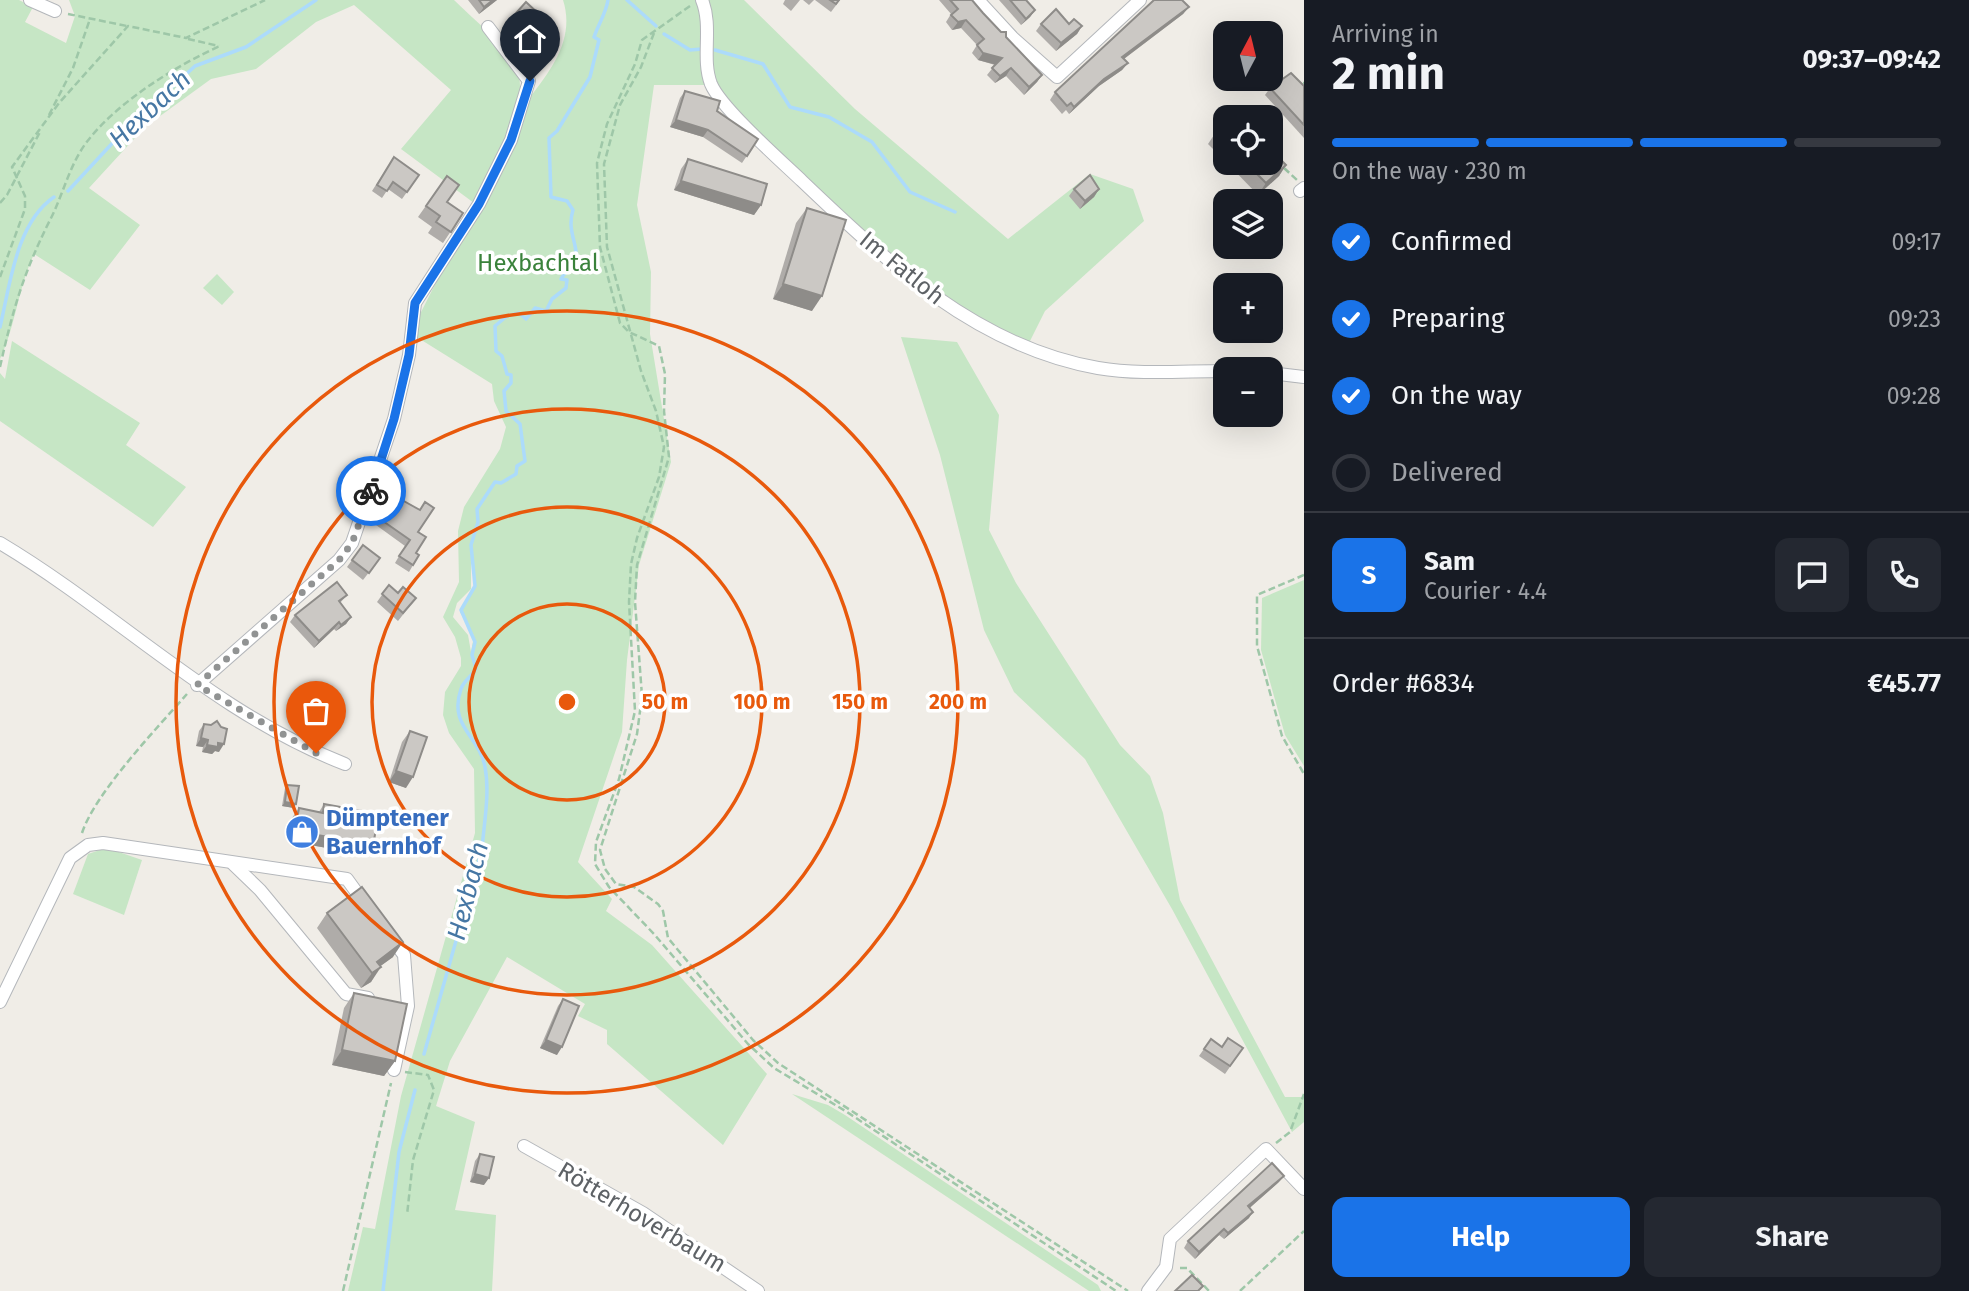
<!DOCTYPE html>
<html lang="en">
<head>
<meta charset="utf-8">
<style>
  body { margin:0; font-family:"Fira Sans",sans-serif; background:#242831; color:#f1f3f6; height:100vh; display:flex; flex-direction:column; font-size:26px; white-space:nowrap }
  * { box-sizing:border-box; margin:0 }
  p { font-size:23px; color:#9ea1a6 }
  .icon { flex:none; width:38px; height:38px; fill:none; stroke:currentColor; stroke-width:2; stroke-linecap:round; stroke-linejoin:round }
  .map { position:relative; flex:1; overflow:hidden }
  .sheet { display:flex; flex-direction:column; background:#171b24; width:665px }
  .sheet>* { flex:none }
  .needle { width:46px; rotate:7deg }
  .controls { position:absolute; left:1213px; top:21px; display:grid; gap:14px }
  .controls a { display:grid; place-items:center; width:70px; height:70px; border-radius:14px; background:#171b24; box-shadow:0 7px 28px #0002; font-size:35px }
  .pin { position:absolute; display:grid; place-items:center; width:60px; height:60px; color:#fff; margin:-72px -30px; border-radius:50% 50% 50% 0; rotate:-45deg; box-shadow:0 0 7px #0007 }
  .pin .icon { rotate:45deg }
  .courier { position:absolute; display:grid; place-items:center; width:70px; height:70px; margin:-35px; border:5px solid #1a73e8; border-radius:50%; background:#fff; color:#222; box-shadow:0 2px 9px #0007 }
  .headline em { font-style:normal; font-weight:700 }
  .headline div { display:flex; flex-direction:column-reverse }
  .headline { display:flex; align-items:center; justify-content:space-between; height:119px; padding:0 28px }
  h1 { font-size:46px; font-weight:700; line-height:52px }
  .bar { display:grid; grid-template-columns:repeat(4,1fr); gap:10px 7px; align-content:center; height:84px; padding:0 28px }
  .bar i { height:9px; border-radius:5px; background:#363941 }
  .bar .current { background:#1a73e8 }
  .bar p { grid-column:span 4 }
  .line { display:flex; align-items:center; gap:18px; padding:0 28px; border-top:2px solid #363941 }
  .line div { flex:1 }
  .round { display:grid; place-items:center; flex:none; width:74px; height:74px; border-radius:14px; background:#242831 }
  ol { padding:0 28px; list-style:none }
  li { display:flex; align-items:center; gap:21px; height:77px }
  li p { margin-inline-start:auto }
  li .icon { padding:7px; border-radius:50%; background:#1a73e8; color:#fff; stroke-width:4 }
  li:last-child { color:#9ea1a6 }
  li i { width:38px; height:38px; border:4px solid #363941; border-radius:50% }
  .button { display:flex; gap:14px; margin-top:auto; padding:14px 28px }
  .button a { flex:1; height:80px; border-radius:14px; background:#1a73e8; color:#fff; font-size:28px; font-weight:700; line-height:80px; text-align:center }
  .button a+a { background:#242831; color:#f1f3f6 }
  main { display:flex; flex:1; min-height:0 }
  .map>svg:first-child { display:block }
  .green { fill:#c6e6c5; fill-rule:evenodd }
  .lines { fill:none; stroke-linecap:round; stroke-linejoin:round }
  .stream { stroke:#acdbfb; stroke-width:3.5 }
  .minor-casing { stroke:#b4b7bb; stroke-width:14 }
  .path { stroke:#9ec7a8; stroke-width:2.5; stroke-dasharray:7 3.5; stroke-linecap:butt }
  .minor { stroke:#fff; stroke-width:12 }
  .wall { fill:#afaca9 }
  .shaded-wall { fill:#8e8c89 }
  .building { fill:#cbc8c4; stroke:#8e8c89; stroke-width:2 }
  .done { stroke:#919393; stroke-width:7; stroke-dasharray:0 12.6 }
  .route { stroke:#1a73e8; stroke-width:9 }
  .ring { fill:none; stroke:#e8590c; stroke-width:3.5 }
  .labels { text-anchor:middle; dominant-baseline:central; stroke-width:7; stroke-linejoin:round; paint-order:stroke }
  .park-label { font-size:24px; fill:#3a823b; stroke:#fff }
  .street-label { font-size:24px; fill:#5e6266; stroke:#fff }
  .shop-label { font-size:24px; font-weight:bold; fill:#366cbe; stroke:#fff; text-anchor:start }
  .water-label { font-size:26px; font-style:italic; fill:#4677a4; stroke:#fff }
  .centre { fill:#e8590c; stroke:#fff; stroke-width:3.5 }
  .ring-label { font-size:21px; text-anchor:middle; font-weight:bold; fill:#e8590c; stroke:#fff; stroke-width:7; stroke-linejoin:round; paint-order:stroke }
</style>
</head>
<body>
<main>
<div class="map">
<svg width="1304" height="1291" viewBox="0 0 1304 1291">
  <rect width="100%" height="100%" fill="#f0ede7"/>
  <g class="green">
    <path d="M0 0H19L33 7 25 22 66 43 75 16 69 0H454C472 18 502 42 514 63 536 99 492 169 474 203L401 149 451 90 354 5 316 22 256 69 211 79 145 127 89 188 140 225 90 290 34 254C18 288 16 325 0 359Z"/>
    <path d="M563 0H744L855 109 1008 239 1090 174 1133 189 1144 221 1045 311 1027 347 906 276 710 85H654L637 205 651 272 650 334 671 462 639 565 627 660 622 732 578 862 612 899 606 911 652 945 767 1074 723 1145 607 1044V1030L578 1016 585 1004 507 957 450 1061 436 1106 475 1122 455 1210 496 1215 492 1291H348L363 1227 375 1229 401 1096 475 833 474 769 449 733 443 715 445 692 461 666V658L455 637 443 617 459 582 458 531 464 507 500 449 506 427 494 401 492 384 415 336 416 322 530 97C553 68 575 37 563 0ZM471 540 475 585 460 612 474 636 471 652 468 635 453 617 457 603 471 589Z"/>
    <path d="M217 274 234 292 222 305 203 288Z"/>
    <path d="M901 337 957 342 999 415 989 530 1016 583 1120 745 1150 776 1163 813 1180 900 1285 1097H1304V1122L1292 1132 1172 909 1085 759 1014 692 984 630 940 455Z"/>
    <path d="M12 341 140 423 126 445 186 487 153 527 0 421V373L5 379Z"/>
    <path d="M1304 580V766L1285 735 1261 650 1262 598Z"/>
    <path d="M100 850H113L142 860 124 915 73 894 88 854Z"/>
    <path d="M792 1094 828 1105 845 1115 1098 1285 1101 1291H1089Z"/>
  </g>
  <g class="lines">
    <g class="stream">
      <path d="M627 0 656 26"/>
      <path d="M664 34 690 50 702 49"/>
      <path d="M715 50 763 64 790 107 829 117 872 142 910 192 955 212"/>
      <path d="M68 191 118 137 195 66 246 47 316 0"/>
      <path d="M0 327C10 285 16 223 54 197"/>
      <path d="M424 1054 482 849C484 823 490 793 485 767 479 735 448 726 461 689 464 680 472 677 476 668L472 655 475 642 461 610 475 586 471 545 478 522 477 509 495 482 501 483 516 474 517 466 525 461 520 424 506 411 504 391 511 383V375L507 374 502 356 496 351 495 326 507 316 519 313 526 319 535 308 546 311 552 299 566 288 567 280 561 279C564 273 572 267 575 260 580 247 566 232 573 210L567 201 551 197 549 138 557 131 590 77 599 40 594 37C599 23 606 13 608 0"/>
      <path d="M383 1291 399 1152 415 1090"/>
    </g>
    <g class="minor-casing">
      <g id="minor">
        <path d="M30 0 55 11"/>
        <path d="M702 0C713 27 701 58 711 84 721 108 781 161 802 181 887 262 977 347 1098 368 1139 375 1183 371 1225 371"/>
        <path d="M978 0 1013 38 1057 77 1140 0"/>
        <path d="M1300 191 1304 188"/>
        <path d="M1270 373 1304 377"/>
        <path d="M0 543C119 614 214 713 345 764"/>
        <path d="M197 685 339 560 352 543 394 419 409 355 415 303 479 204 511 140 529 81 488 27"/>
        <path d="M233 864 260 890 346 994 368 998"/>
        <path d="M389 935 404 955 408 1006 394 1070"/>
        <path d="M0 1002 70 858 88 845 103 843 347 879 365 904"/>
        <path d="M524 1146 643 1213 758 1291"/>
        <path d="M1148 1291 1166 1267 1170 1239 1266 1149 1304 1189"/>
      </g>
    </g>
    <g class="path">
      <path d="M690 6 642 40 635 64 607 124 597 163 600 247 620 323 629 332 659 346 665 374 664 411 669 457 637 565 635 602 642 696 637 734 600 850 605 869 616 884 634 887 658 904 663 911 668 938 753 1040 778 1063 1128 1291"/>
      <path d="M68 14 127 26"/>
      <path d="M654 33 641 67 620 105 604 164 607 247 641 371 656 411 664 447 659 477 637 538 631 564 629 602 635 711 619 779 596 842 595 864 609 887 654 934 748 1044 774 1068 847 1112 1116 1291"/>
      <path d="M188 39 219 46"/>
      <path d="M1303 83H1304"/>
      <path d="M49 115 73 68 90 19"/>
      <path d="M1284 168 1297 180"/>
      <path d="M0 203 7 195 41 130"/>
      <path d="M0 277 25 209V196L12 167 59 103 128 26 186 38 265 0"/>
      <path d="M0 367C13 309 23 274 50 220 63 195 69 166 86 143 116 103 175 66 220 46"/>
      <path d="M1304 575 1257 595V646L1282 736 1304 774"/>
      <path d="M82 833C95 793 158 727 187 694"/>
      <path d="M405 1072 428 1075 434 1090 413 1160 407 1215"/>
      <path d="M1276 1143 1290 1132 1304 1094"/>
      <path d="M1180 1268H1187L1209 1291"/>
      <path d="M343 1291 391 1083"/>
      <path d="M1240 1291 1304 1231"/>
    </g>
    <use href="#minor" class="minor"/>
  </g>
  <g class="wall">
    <path d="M468 0H497L479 14Z"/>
    <path d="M785 0H800L791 11 783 4Z"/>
    <path d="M803 0H814L809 5Z"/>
    <path d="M815 0H840L831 12Z"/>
    <path d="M939 0H972L983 13 1042 75 1037 82 1024 95 1006 76 995 83 987 75 995 65 978 60 972 53 977 45 961 28 952 30 946 22 951 14Z"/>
    <path d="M999 0H1026L1035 10 1030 17 1021 25Z"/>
    <path d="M1189 7 1183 14 1124 59 1128 63 1122 70 1099 86 1069 114 1066 110 1062 114 1050 100 1055 92Z"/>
    <path d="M540 15 535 22 514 46 502 30 507 23Z"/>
    <path d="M1041 24H1069L1082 26 1077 34 1056 51 1036 31Z"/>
    <path d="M1304 86V138L1265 95 1270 88Z"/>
    <path d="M685 91 717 111 758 139 742 163 703 137 670 127 680 98Z"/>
    <path d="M1225 125V161L1208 144 1216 132Z"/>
    <path d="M394 157 419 175 402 199 388 189 382 198 372 191Z"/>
    <path d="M688 159 761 205 754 215 674 190 681 169Z"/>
    <path d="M1227 163H1270L1286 165 1279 176 1258 195Z"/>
    <path d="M447 176V202L463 213 443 243 428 233 432 227 418 217Z"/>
    <path d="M1074 189H1099L1094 197 1080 209 1069 196Z"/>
    <path d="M807 208 812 311 773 299 796 223Z"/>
    <path d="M393 495 420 510 416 553 419 555 409 572 395 563 405 546 376 525Z"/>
    <path d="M363 545 380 558 363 580 347 567Z"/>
    <path d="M389 585 398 593 416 598 398 621 377 602Z"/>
    <path d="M347 595 340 603 351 617 346 624 336 631 334 629 314 648 290 622 295 615Z"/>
    <path d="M204 724 219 752 215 751 212 754 202 752 203 747 196 746 199 731Z"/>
    <path d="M410 731 406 788 389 782 402 742Z"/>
    <path d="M287 785 294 808 282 806 285 788Z"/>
    <path d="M324 804 366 855 288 841 292 818 299 808 319 812Z"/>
    <path d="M327 913 393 957 380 966 371 982 361 988 317 928Z"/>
    <path d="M354 993 395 1061 384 1076 332 1065 344 1008Z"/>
    <path d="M563 999 557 1055 540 1048 558 1006Z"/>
    <path d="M1211 1039 1222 1047 1243 1048 1225 1074 1199 1056Z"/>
    <path d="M480 1154 484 1185 470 1182 475 1161Z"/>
    <path d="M1279 1182 1249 1208V1218L1224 1239 1219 1235 1195 1259 1184 1248 1188 1241Z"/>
  </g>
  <g class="shaded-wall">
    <path d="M493 0H497L479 14 484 7Z"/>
    <path d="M1189 7 1183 14 1117 64 1122 57Z"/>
    <path d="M1035 10 1030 17 1021 25 1026 19Z"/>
    <path d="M540 15 535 22 514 46 519 38Z"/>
    <path d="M966 20 961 28 952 30 958 22Z"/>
    <path d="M1082 26 1077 34 1056 51 1061 43Z"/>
    <path d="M983 53 1002 58 997 65 978 60Z"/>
    <path d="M1128 63 1122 70 1099 86 1069 114 1074 107 1104 79Z"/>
    <path d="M1011 68 1006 76 995 83 1000 76Z"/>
    <path d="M1042 75 1037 82 1024 95 1029 87Z"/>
    <path d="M676 120 708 130 703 137 670 127Z"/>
    <path d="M1286 165 1279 176 1258 195 1266 183Z"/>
    <path d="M681 181 761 205 754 215 674 190Z"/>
    <path d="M1099 189 1094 197 1080 209 1085 201Z"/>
    <path d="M783 284 822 296 812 311 773 299Z"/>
    <path d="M351 617 346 624 336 631 341 625Z"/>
    <path d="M339 622 334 629 314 648 319 641Z"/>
    <path d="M201 738 208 740 203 747 196 746Z"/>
    <path d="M218 743 224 744 219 752 215 751 212 754 202 752 207 745Z"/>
    <path d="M396 771 413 777 406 788 389 782Z"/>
    <path d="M285 802 296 804 294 808 282 806Z"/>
    <path d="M295 831 373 845 366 855 288 841Z"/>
    <path d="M403 942 393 957 371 973 377 962Z"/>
    <path d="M381 967 371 982 361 988 372 973Z"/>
    <path d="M546 1040 562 1047 557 1055 540 1048Z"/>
    <path d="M342 1050 395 1061 384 1076 332 1065Z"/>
    <path d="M475 1174 489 1178 484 1185 470 1182Z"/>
    <path d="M1284 1176 1279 1182 1244 1213 1248 1206Z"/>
    <path d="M1253 1212 1249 1218 1224 1239 1228 1233Z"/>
    <path d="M1224 1229 1219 1235 1195 1259 1199 1252Z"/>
  </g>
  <g class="building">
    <path d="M479 0H493L484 7Z"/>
    <path d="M830 0H839L836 4Z"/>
    <path d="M950 0H972L983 13 1001 32H1006V37L1042 75 1029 87 1011 68 1000 76 992 68 1002 58 983 53 977 45 984 39 966 20 958 22 951 15 958 9Z"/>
    <path d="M1010 0H1026L1035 10 1026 19Z"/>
    <path d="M1154 0H1182L1189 7 1122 57 1128 63 1104 79 1074 107 1071 103 1067 106 1055 92Z"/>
    <path d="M526 2 540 15 519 38 507 23Z"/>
    <path d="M1056 9 1069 24 1074 19 1082 26 1061 43 1041 24Z"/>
    <path d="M1291 73 1304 86V125L1270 88Z"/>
    <path d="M685 91 720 101 717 111 758 139 747 156 708 130 676 120Z"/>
    <path d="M1225 125V142L1216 132Z"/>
    <path d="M1270 149 1286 165 1266 183 1246 163H1270Z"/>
    <path d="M394 157 419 175 407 192 393 182 387 191 377 185Z"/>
    <path d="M688 159 767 184 761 205 681 181Z"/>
    <path d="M1090 175 1099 189 1085 201 1074 189Z"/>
    <path d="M447 176 459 185 447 202 463 213 451 232 436 222 440 216 426 206Z"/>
    <path d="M807 208 846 220 822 296 783 284Z"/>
    <path d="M393 495 420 510 425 502 434 508 418 532 426 537 416 553 419 555 413 565 399 556 410 540 380 519Z"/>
    <path d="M363 545 380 558 369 573 352 560Z"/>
    <path d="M337 582 347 595 339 601 351 617 341 625 339 622 319 641 295 615Z"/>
    <path d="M389 585 398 593 403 587 416 598 403 613 382 594Z"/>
    <path d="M217 721 221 727 227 729 224 744 218 743V747L207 745 208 740 201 738 204 724 211 725Z"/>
    <path d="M410 731 427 737 413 777 396 771Z"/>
    <path d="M287 785 299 786 296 804 285 802Z"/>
    <path d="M324 804 379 814 373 845 295 831 299 808 323 813Z"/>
    <path d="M362 887 403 942 377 962 381 967 372 973 327 913Z"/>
    <path d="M354 993 407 1004 395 1061 342 1050Z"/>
    <path d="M563 999 579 1006 562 1047 546 1040Z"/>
    <path d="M1228 1038 1243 1048 1230 1066 1204 1049 1211 1039 1222 1047Z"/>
    <path d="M480 1154 494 1157 489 1178 475 1174Z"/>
    <path d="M1272 1163 1284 1176 1248 1206 1253 1212 1228 1233 1224 1229 1199 1252 1188 1241Z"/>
    <path d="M1192 1275 1203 1286 1198 1291H1175Z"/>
  </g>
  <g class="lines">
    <path class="done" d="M316 753 197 685 339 560 352 543 371 491"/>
    <path class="route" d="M371 491 394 419 409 355 415 303 479 204 511 140 530 81"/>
  </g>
  <g class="ring">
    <circle cx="567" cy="702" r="98"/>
    <circle cx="567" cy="702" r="195"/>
    <circle cx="567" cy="702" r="293"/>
    <circle cx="567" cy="702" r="391"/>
  </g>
  <defs>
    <g id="shop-disc" transform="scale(1.75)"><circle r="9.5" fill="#3f7fe0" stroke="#fff"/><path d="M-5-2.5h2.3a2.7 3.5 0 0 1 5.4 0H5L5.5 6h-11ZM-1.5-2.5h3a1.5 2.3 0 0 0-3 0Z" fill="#fff"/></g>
  </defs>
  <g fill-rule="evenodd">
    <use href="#shop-disc" x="302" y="832"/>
  </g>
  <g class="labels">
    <g class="park-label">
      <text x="538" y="263">Hexbachtal</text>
    </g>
    <g class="street-label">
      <text transform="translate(902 268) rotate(39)">Im Fatloh</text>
      <text transform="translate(642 1217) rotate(31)">Rötterhoverbaum</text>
    </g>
    <g class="shop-label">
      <text x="326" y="818">Dümptener<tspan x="326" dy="28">Bauernhof</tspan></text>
    </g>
    <g class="water-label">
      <text transform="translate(150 109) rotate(-43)">Hexbach</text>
      <text transform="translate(468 891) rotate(-76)">Hexbach</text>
    </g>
  </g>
  <circle cx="567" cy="702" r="10" class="centre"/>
  <g class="ring-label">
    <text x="665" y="709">50 m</text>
    <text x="762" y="709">100 m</text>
    <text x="860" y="709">150 m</text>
    <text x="958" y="709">200 m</text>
  </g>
</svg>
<div class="controls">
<a><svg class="needle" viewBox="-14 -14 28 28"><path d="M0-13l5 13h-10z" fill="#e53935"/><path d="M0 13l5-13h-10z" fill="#9ea1a6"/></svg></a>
<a><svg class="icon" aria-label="locate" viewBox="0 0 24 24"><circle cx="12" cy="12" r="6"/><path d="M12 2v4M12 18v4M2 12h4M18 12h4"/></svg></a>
<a><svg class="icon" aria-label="layers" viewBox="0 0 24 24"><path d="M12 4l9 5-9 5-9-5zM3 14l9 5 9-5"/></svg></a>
<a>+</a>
<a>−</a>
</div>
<div class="pin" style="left:316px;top:753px;background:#ea580c"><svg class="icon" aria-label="bag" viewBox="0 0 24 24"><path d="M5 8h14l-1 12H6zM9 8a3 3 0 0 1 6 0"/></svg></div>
<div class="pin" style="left:530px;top:81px;background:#1f2937"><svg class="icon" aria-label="home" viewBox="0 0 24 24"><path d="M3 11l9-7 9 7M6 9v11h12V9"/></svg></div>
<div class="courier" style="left:371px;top:491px"><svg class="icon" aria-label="bike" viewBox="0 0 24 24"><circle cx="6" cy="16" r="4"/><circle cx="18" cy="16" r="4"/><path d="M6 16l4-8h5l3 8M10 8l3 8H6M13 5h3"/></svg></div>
</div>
<section class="sheet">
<div class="headline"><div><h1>2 min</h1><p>Arriving in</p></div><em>09:37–09:42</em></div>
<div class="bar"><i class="current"></i><i class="current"></i><i class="current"></i><i></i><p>On the way · 230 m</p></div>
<ol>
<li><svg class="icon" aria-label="check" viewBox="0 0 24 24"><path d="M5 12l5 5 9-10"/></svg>Confirmed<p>09:17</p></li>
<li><svg class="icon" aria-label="check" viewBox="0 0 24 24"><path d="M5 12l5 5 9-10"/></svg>Preparing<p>09:23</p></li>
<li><svg class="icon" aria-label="check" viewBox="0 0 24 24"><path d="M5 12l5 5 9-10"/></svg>On the way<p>09:28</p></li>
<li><i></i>Delivered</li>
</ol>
<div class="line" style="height:126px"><b class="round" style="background:#1a73e8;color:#fff">S</b><div><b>Sam</b><p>Courier · 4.4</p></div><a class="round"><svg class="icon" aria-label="chat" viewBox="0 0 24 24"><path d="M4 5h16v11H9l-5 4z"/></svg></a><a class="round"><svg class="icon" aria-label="phone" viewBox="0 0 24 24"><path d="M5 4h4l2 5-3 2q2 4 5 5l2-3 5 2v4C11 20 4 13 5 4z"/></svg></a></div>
<div class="line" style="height:91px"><div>Order #6834</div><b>€45.77</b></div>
<div class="button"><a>Help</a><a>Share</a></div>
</section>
</main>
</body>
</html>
